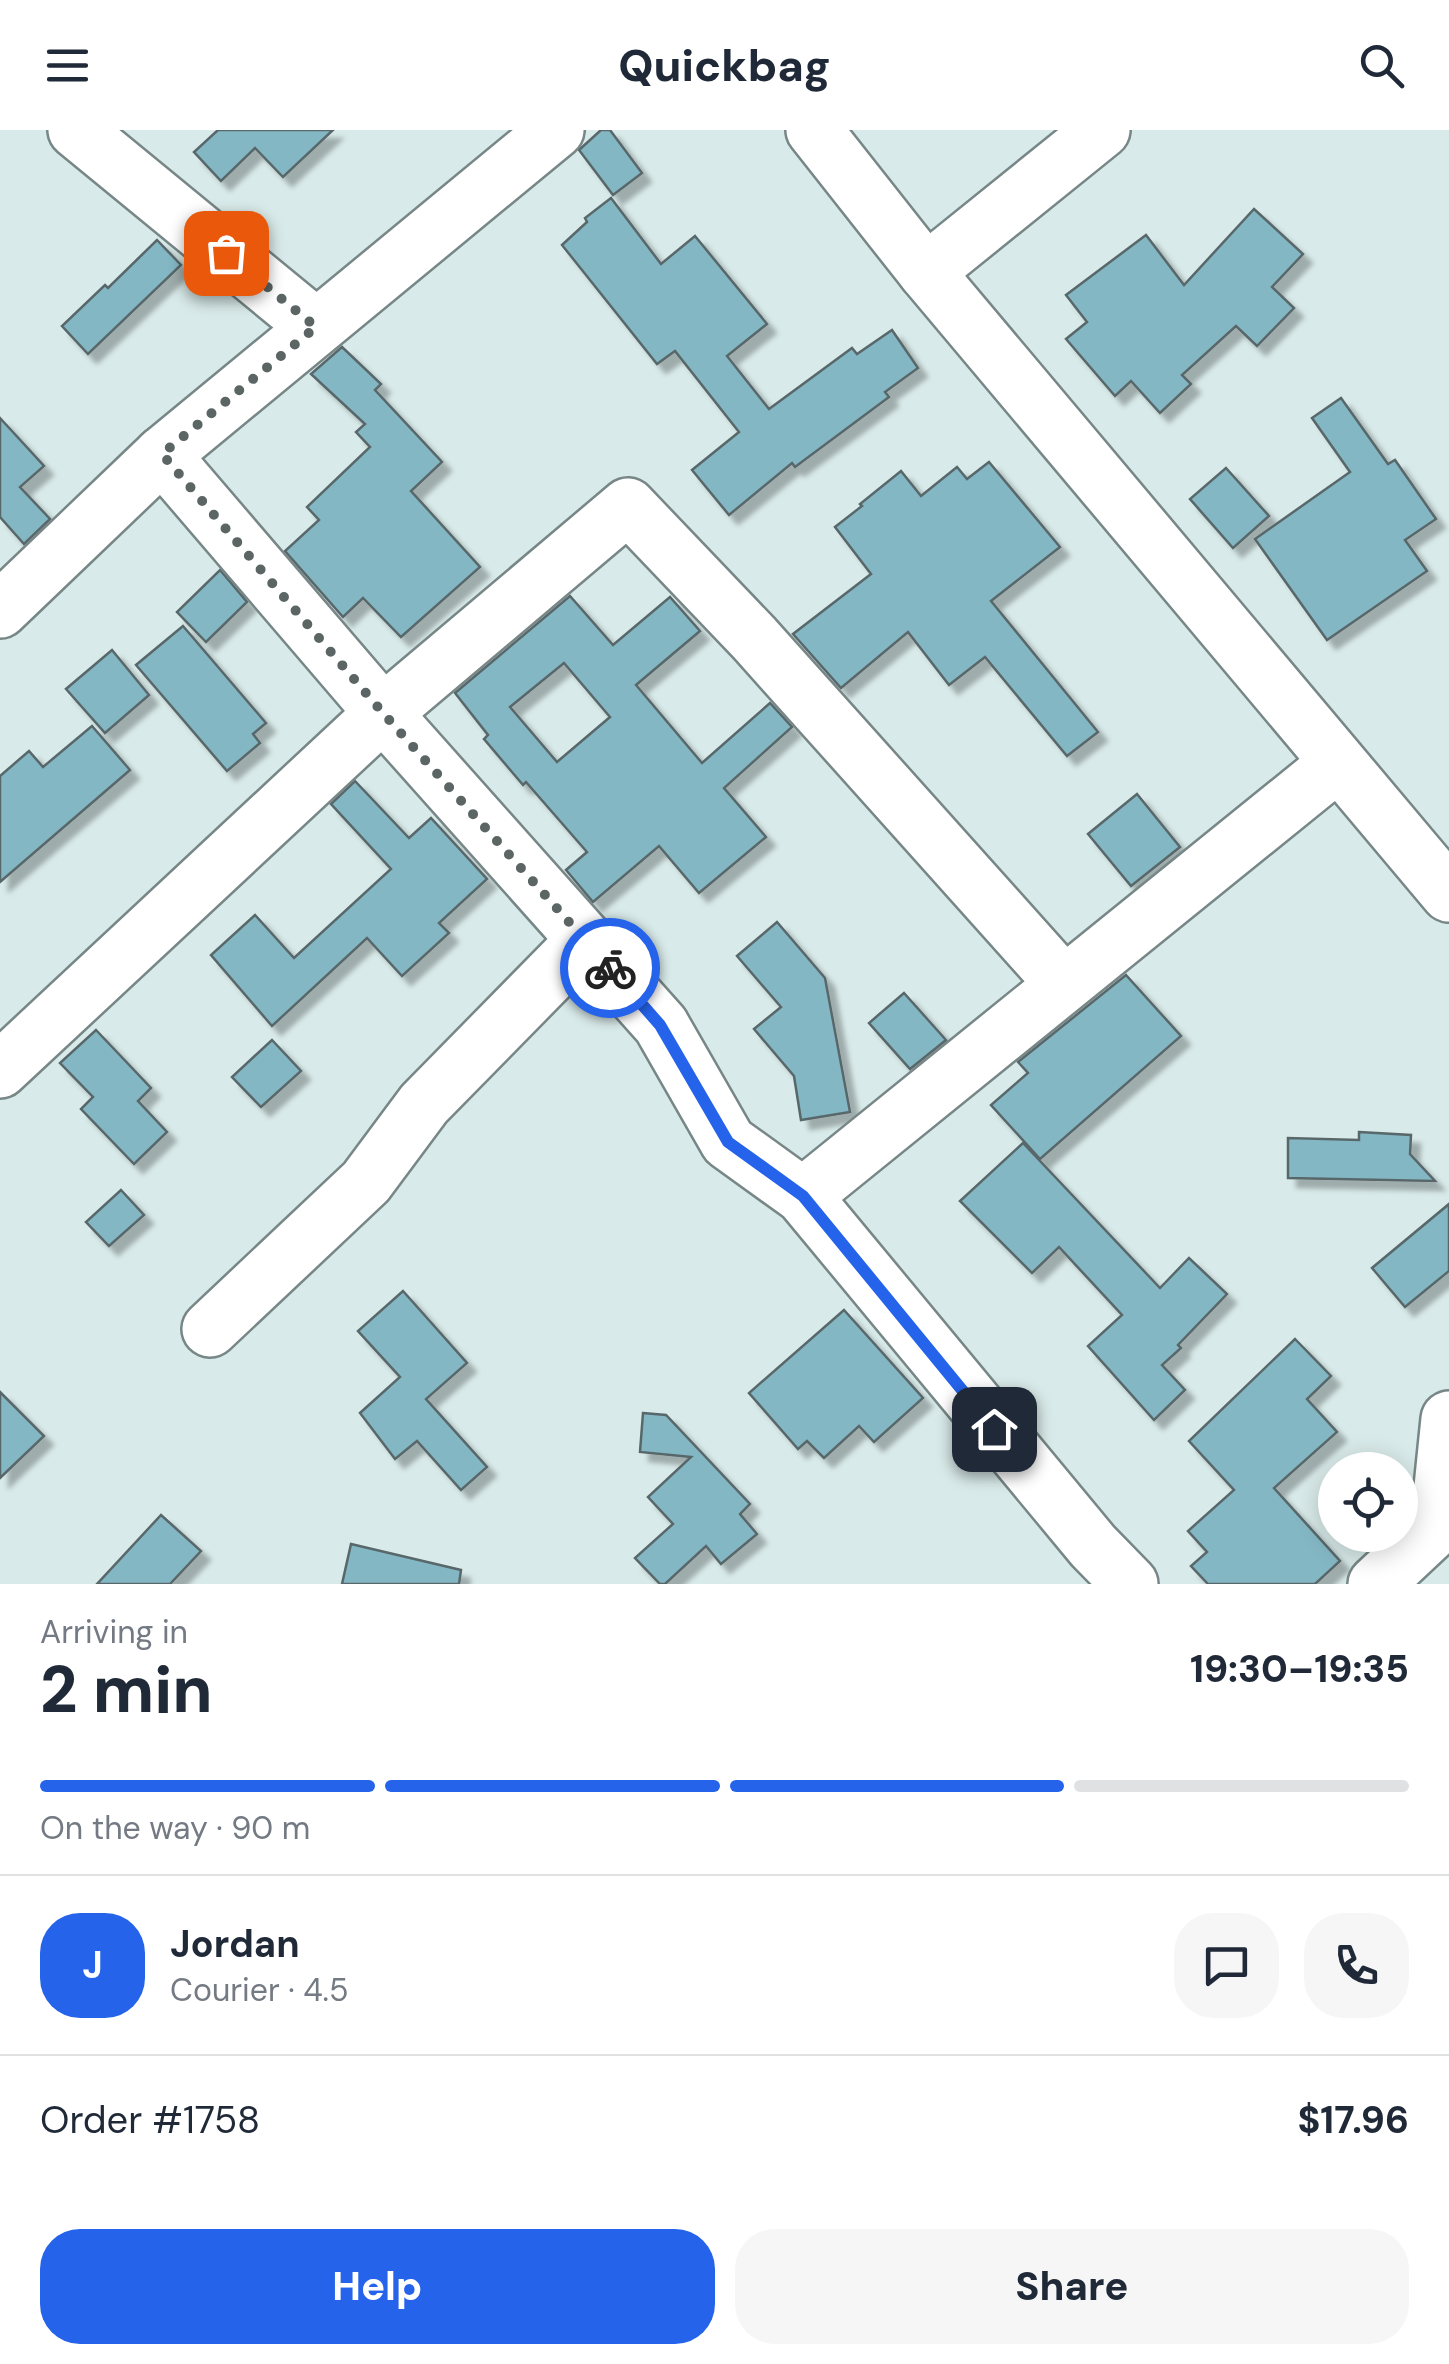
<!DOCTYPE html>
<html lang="en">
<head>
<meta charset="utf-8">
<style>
  body { margin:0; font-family:"DM Sans",sans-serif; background:#f6f6f7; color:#1f2937; height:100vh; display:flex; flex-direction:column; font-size:38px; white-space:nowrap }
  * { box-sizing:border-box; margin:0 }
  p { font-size:32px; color:#747a83 }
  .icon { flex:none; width:55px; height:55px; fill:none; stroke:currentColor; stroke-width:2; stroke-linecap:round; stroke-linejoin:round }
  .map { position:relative; height:1454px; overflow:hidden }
  .panel { display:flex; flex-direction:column; background:#fff; flex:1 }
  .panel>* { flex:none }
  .fabs { position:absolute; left:1318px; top:1322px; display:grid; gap:20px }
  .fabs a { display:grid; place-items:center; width:100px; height:100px; border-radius:50%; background:#fff; box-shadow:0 5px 25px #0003; font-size:50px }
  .pin { position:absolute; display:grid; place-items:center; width:85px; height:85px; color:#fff; margin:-42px; border-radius:20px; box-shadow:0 5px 15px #0006 }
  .courier { position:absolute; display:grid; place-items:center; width:100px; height:100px; margin:-50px; border:8px solid #2563eb; border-radius:50%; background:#fff; color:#222; box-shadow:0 2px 12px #0007 }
  .headline em { font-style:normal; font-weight:800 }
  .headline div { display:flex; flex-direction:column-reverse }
  .headline { display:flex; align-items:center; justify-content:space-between; height:170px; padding:0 40px }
  h1 { font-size:65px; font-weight:800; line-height:75px }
  .bar { display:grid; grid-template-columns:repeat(4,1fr); gap:15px 10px; align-content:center; height:120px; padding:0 40px }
  .bar i { height:12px; border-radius:8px; background:#e0e1e3 }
  .bar .selected { background:#2563eb }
  .bar p { grid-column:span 4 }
  .line { display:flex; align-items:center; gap:25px; padding:0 40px; border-top:2px solid #e0e1e3 }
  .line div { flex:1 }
  .round { display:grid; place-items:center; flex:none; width:105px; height:105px; border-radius:40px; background:#f6f6f7 }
  .button { display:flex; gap:20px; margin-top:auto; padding:20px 40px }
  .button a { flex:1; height:115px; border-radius:40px; background:#2563eb; color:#fff; font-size:40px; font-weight:800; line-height:115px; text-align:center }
  .button a+a { background:#f6f6f7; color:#1f2937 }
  header { display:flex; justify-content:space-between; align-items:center; height:130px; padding:0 40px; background:#fff; font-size:45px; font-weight:800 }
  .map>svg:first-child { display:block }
  .building { fill:#84b7c4; stroke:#59686b; stroke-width:2.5; fill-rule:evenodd; filter:url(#shadow) }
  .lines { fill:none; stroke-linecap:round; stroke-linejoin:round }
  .minor-casing { stroke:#778686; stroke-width:60 }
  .minor { stroke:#fff; stroke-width:55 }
  .done { stroke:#5b6564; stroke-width:10; stroke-dasharray:0 18 }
  .route { stroke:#2563eb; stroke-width:12 }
</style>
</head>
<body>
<header><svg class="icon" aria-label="menu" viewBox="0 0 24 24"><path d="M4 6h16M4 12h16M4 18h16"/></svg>Quickbag<svg class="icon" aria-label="search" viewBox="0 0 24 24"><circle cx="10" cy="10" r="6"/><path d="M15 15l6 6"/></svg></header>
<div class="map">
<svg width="1449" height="1454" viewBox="0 0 1449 1454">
  <defs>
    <filter id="shadow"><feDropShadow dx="9" dy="9" stdDeviation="2.5" flood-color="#0004"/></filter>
  </defs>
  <rect width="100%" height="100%" fill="#d8eae9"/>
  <g class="building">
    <path d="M218 0H333L283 47 255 18 221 51 194 22Z"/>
    <path d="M601 0H610L642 43 613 65 579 20Z"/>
    <path d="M611 68 661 134 695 106 767 194 727 226 769 279 852 218 857 224 892 200 918 238 885 262 889 267 795 337 792 333 729 385 692 340 739 302 675 221 657 234 562 115 587 92 585 88Z"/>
    <path d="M1254 79 1303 124 1272 157 1294 178 1257 216 1236 196 1182 245 1191 254 1160 283 1131 251 1115 266 1066 209 1087 192 1066 165 1146 105 1184 155Z"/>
    <path d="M157 110 181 135 88 224 62 196 105 155 108 158Z"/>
    <path d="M342 217 381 254 375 260 442 332 411 361 480 437 401 507 363 468 343 487 285 421 319 390 307 377 370 317 356 302 365 294 311 244Z"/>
    <path d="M1341 268 1388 334 1395 330 1436 389 1405 410 1427 441 1327 510 1255 409 1350 342 1312 288Z"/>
    <path d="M0 288 44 336 20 357 50 389 24 414 0 387Z"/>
    <path d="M989 332 1060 417 991 471 1098 602 1067 626 985 527 949 555 908 502 841 558 793 504 871 444 835 397 862 376 860 374 901 341 921 366 957 337 967 349Z"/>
    <path d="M1226 338 1269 386 1233 418 1190 369Z"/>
    <path d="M220 440 247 472 206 512 177 482Z"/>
    <path d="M570 466 613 515 670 467 700 501 636 555 702 633 770 573 792 597 724 658 766 707 699 763 659 716 593 772 566 740 587 722 526 652 523 655 484 609 488 605 455 563ZM564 533 610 587 557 632 510 577Z"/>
    <path d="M183 496 266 593 253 604 260 613 227 641 136 535Z"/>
    <path d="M112 520 149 565 105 603 66 559Z"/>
    <path d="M92 596 130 640 0 752V646L29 621 43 637Z"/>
    <path d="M355 651 409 708 431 688 487 749 439 793 449 803 402 846 367 808 272 896 211 825 255 785 294 828 391 739 331 674Z"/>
    <path d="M1137 664 1180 717 1131 756 1088 704Z"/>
    <path d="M777 792 825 848 850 982 801 990 794 946 754 899 781 877 737 826Z"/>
    <path d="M1126 845 1181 906 1040 1029 991 975 1028 943 1018 932Z"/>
    <path d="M904 863 946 910 910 939 869 893Z"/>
    <path d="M96 900 151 958 138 971 167 1002 134 1034 81 979 93 967 60 933Z"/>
    <path d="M272 910 301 941 261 977 232 947Z"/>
    <path d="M1359 1002 1411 1005 1410 1024 1435 1051 1288 1048V1008L1359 1010Z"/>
    <path d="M1023 1013 1160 1158 1189 1128 1227 1164 1178 1215 1181 1218 1162 1235 1185 1260 1154 1290 1088 1216 1122 1185 1059 1117 1032 1143 960 1071Z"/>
    <path d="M121 1060 144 1085 109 1116 86 1092Z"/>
    <path d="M1449 1074V1141L1405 1177 1372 1138Z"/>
    <path d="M403 1161 467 1233 426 1269 487 1337 461 1360 417 1311 395 1329 360 1283 400 1247 358 1201Z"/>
    <path d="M844 1180 923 1268 874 1312 859 1296 824 1328 807 1311 798 1319 749 1263Z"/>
    <path d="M1295 1209 1331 1246 1307 1269 1337 1302 1274 1358 1340 1431 1315 1454H1208L1191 1436 1207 1422 1188 1401 1234 1360 1189 1311Z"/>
    <path d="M0 1262 44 1306 0 1348Z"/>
    <path d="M643 1283 666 1285 750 1374 740 1384 757 1404 721 1434 706 1416 665 1454H660L635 1428 673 1394 648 1367 691 1327 640 1322Z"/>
    <path d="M161 1385 201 1421 170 1454H97Z"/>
    <path d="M351 1414 461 1440 459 1454H342Z"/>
  </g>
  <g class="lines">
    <g class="minor-casing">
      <g id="minor">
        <path d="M76 0 316 197"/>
        <path d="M556 0 162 325 383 583 661 895 728 1012 803 1066 1093 1416 1130 1454"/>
        <path d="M814 0 926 142 1449 764"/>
        <path d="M926 142 1102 0"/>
        <path d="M0 480 162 325"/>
        <path d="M0 940 383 583 628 376 754 508 1063 853"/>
        <path d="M803 1066 1338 633"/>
        <path d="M210 1199 366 1052 424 974 585 810"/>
        <path d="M1376 1454 1438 1396 1449 1289"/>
      </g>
    </g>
    <use href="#minor" class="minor"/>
  </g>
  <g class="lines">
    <path class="done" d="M226 123 316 197 162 324 383 583 610 838"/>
    <path class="route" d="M610 838 660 895 728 1012 803 1066 994 1299"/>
  </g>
</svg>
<div class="fabs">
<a><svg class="icon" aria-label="locate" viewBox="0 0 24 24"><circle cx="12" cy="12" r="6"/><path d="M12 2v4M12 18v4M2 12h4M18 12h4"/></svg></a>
</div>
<div class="pin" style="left:226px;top:123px;background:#ea580c"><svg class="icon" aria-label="bag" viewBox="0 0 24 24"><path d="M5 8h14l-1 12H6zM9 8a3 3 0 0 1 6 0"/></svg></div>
<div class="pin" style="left:994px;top:1299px;background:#1f2937"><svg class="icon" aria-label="home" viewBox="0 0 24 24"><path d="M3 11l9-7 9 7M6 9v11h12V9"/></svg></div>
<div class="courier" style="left:610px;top:838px"><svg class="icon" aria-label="bike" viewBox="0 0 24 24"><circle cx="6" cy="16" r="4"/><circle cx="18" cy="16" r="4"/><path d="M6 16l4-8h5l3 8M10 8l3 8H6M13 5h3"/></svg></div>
</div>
<section class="panel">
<div class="headline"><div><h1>2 min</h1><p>Arriving in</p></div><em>19:30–19:35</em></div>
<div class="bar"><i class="selected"></i><i class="selected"></i><i class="selected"></i><i></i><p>On the way · 90 m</p></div>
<div class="line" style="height:180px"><b class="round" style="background:#2563eb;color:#fff">J</b><div><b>Jordan</b><p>Courier · 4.5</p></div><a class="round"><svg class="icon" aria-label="chat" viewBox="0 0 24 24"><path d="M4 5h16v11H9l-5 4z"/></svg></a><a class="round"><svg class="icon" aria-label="phone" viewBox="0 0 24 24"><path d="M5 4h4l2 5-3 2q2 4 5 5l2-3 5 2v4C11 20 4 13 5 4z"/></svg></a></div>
<div class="line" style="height:130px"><div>Order #1758</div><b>$17.96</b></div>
<div class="button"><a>Help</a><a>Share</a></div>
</section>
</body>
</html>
